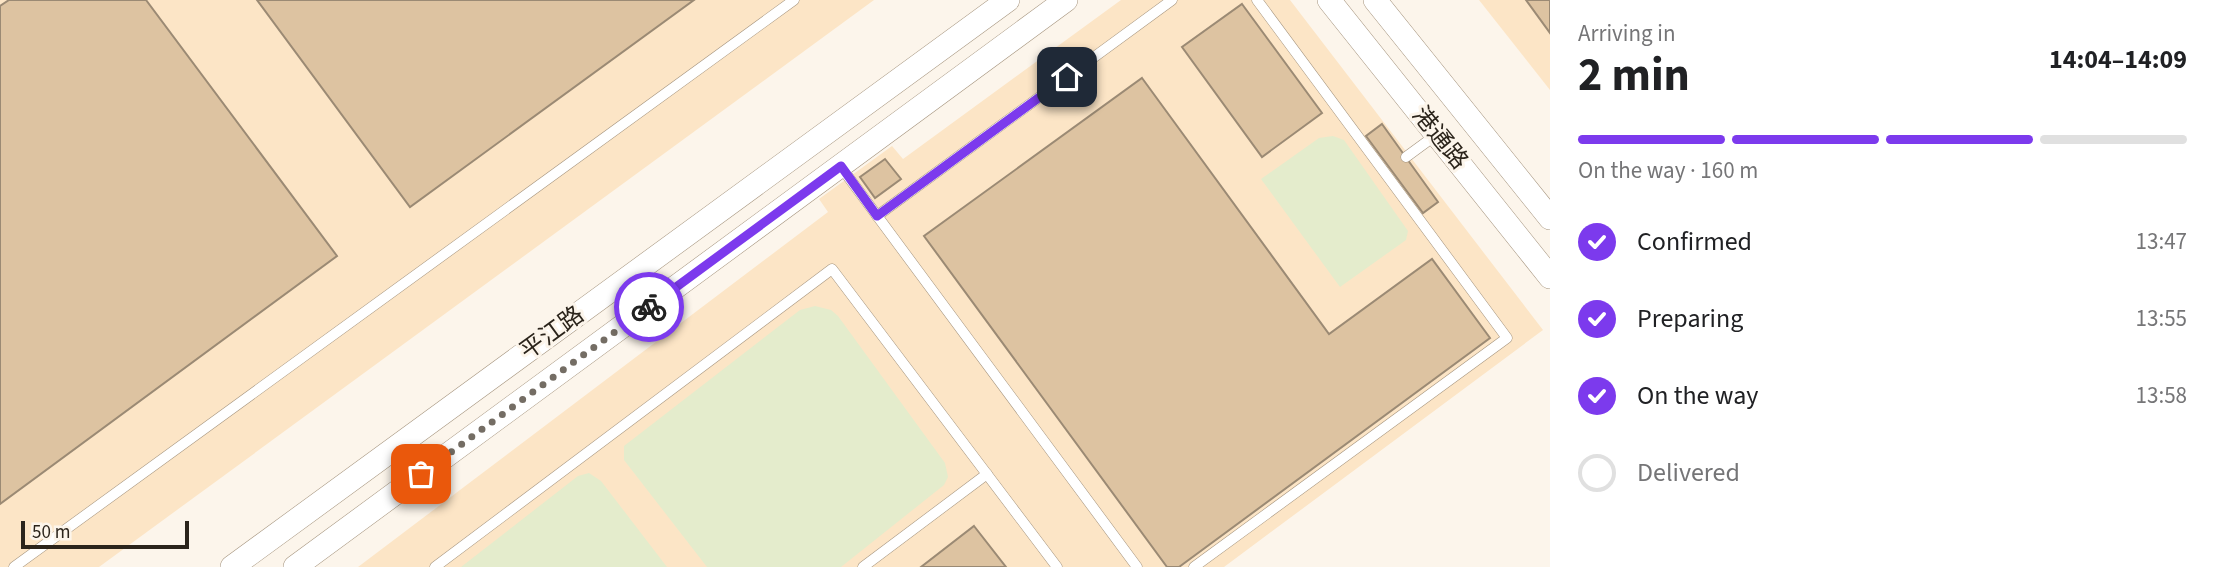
<!DOCTYPE html>
<html lang="en">
<head>
<meta charset="utf-8">
<style>
  body { margin:0; font-family:"Source Sans 3","Noto Sans SC",sans-serif; background:#f6f6f6; color:#202124; height:100vh; display:flex; flex-direction:column; font-size:26px; white-space:nowrap }
  * { box-sizing:border-box; margin:0 }
  p { font-size:23px; color:#757577 }
  .icon { flex:none; width:38px; height:38px; fill:none; stroke:currentColor; stroke-width:2; stroke-linecap:round; stroke-linejoin:round }
  .map { position:relative; flex:1; overflow:hidden }
  .drawer { display:flex; flex-direction:column; background:#fff; width:665px }
  .drawer>* { flex:none }
  .scale { position:absolute; left:21px; bottom:18px; width:168px; box-sizing:border-box; padding-left:7px; border:4px solid #2b241b; border-top:0; font-size:19px; line-height:24px; white-space:nowrap; color:#2b241b; -webkit-text-stroke:5px #fcf5eb; paint-order:stroke }
  .pin { position:absolute; display:grid; place-items:center; width:60px; height:60px; color:#fff; margin:-30px; border-radius:14px; box-shadow:0 4px 10px #0006 }
  .courier { position:absolute; display:grid; place-items:center; width:70px; height:70px; margin:-35px; border:5px solid #7c3aed; border-radius:50%; background:#fff; color:#222; box-shadow:0 2px 9px #0007 }
  .head em { font-style:normal; font-weight:700 }
  .head div { display:flex; flex-direction:column-reverse }
  .head { display:flex; align-items:center; justify-content:space-between; height:119px; padding:0 28px }
  h1 { font-size:46px; font-weight:700; line-height:52px }
  .bar { display:grid; grid-template-columns:repeat(4,1fr); gap:10px 7px; align-content:center; height:84px; padding:0 28px }
  .bar i { height:9px; border-radius:5px; background:#e0e0e0 }
  .bar .on { background:#7c3aed }
  .bar p { grid-column:span 4 }
  ol { padding:0 28px; list-style:none }
  li { display:flex; align-items:center; gap:21px; height:77px }
  li p { margin-inline-start:auto }
  li .icon { padding:7px; border-radius:50%; background:#7c3aed; color:#fff; stroke-width:4 }
  li:last-child { color:#757577 }
  li i { width:38px; height:38px; border:4px solid #e0e0e0; border-radius:50% }
  main { display:flex; flex:1; min-height:0 }
  .map>svg:first-child { display:block }
  .built { fill:#fce5c6 }
  .green { fill:#e4eccc }
  .building { fill:#ddc3a1; stroke:#9b8a74; stroke-width:2 }
  .lines { fill:none; stroke-linecap:round; stroke-linejoin:round }
  .service-casing { stroke:#a5947e; stroke-width:11 }
  .tertiary-casing { stroke:#a5947e; stroke-width:24 }
  .service { stroke:#fff; stroke-width:10 }
  .tertiary { stroke:#fff; stroke-width:23 }
  .done { stroke:#746d64; stroke-width:7; stroke-dasharray:0 12.6 }
  .route { stroke:#7c3aed; stroke-width:9 }
  .labels { text-anchor:middle; dominant-baseline:central; stroke-width:6; stroke-linejoin:round; paint-order:stroke }
  .street-label { font-size:24px; fill:#2b241b; stroke:#fcf5eb }
</style>
</head>
<body>
<main>
<div class="map">
<svg width="1550" height="567" viewBox="0 0 1550 567">
  <rect width="100%" height="100%" fill="#fcf5eb"/>
  <g class="built">
    <path d="M0 0H874L99 567H0Z"/>
    <path d="M1121 0H1290L1543 330 1224 567H358L828 212 819 199 892 146 903 159Z"/>
    <path d="M1479 0H1550V90Z"/>
  </g>
  <g class="green">
    <path d="M1333 136 1344 140 1408 231 1406 240 1340 287 1261 179 1319 138Z"/>
    <path d="M815 306 831 310 838 316 945 463 948 477 944 485 841 567H707L624 460V446L800 310Z"/>
    <path d="M589 473 601 481 667 567H461L578 476Z"/>
  </g>
  <g class="building">
    <path d="M9 0H146L337 256 0 504V6Z"/>
    <path d="M257 0H694L410 207Z"/>
    <path d="M1526 0H1550V33Z"/>
    <path d="M1242 4 1322 113 1262 157 1182 47Z"/>
    <path d="M1142 78 1329 334 1432 259 1490 338 1179 567H1167L924 236Z"/>
    <path d="M1382 124 1438 202 1423 213 1366 136Z"/>
    <path d="M885 159 901 179 875 198 860 177Z"/>
    <path d="M974 526 1006 567H921Z"/>
  </g>
  <g class="lines">
    <g class="service-casing">
      <g id="service">
        <path d="M1406 157 1436 135"/>
        <path d="M841 167 1137 567"/>
        <path d="M877 216 1172 0"/>
        <path d="M14 567 794 0"/>
        <path d="M435 567 832 269 1057 567"/>
        <path d="M863 567 987 474"/>
        <path d="M1194 567 1507 338 1257 0"/>
      </g>
    </g>
    <g class="tertiary-casing">
      <g id="tertiary">
        <path d="M1329 0 1550 277"/>
        <path d="M1375 0 1550 218"/>
        <path d="M232 567 1008 0"/>
        <path d="M295 567 1066 0"/>
      </g>
    </g>
    <use href="#service" class="service"/>
    <use href="#tertiary" class="tertiary"/>
  </g>
  <g class="lines">
    <path class="done" d="M421 474 649 307"/>
    <path class="route" d="M649 307 841 166 877 216 1067 77"/>
  </g>
  <g class="labels">
    <g class="street-label">
      <text transform="translate(1440 138) rotate(51)">港通路</text>
      <text transform="translate(552 333) rotate(-36)">平江路</text>
    </g>
  </g>
</svg>
<div class="scale">50 m</div>
<div class="pin" style="left:421px;top:474px;background:#ea580c"><svg class="icon" aria-label="bag" viewBox="0 0 24 24"><path d="M5 8h14l-1 12H6zM9 8a3 3 0 0 1 6 0"/></svg></div>
<div class="pin" style="left:1067px;top:77px;background:#1f2937"><svg class="icon" aria-label="home" viewBox="0 0 24 24"><path d="M3 11l9-7 9 7M6 9v11h12V9"/></svg></div>
<div class="courier" style="left:649px;top:307px"><svg class="icon" aria-label="bike" viewBox="0 0 24 24"><circle cx="6" cy="16" r="4"/><circle cx="18" cy="16" r="4"/><path d="M6 16l4-8h5l3 8M10 8l3 8H6M13 5h3"/></svg></div>
</div>
<section class="drawer">
<div class="head"><div><h1>2 min</h1><p>Arriving in</p></div><em>14:04–14:09</em></div>
<div class="bar"><i class="on"></i><i class="on"></i><i class="on"></i><i></i><p>On the way · 160 m</p></div>
<ol>
<li><svg class="icon" aria-label="check" viewBox="0 0 24 24"><path d="M5 12l5 5 9-10"/></svg>Confirmed<p>13:47</p></li>
<li><svg class="icon" aria-label="check" viewBox="0 0 24 24"><path d="M5 12l5 5 9-10"/></svg>Preparing<p>13:55</p></li>
<li><svg class="icon" aria-label="check" viewBox="0 0 24 24"><path d="M5 12l5 5 9-10"/></svg>On the way<p>13:58</p></li>
<li><i></i>Delivered</li>
</ol>
</section>
</main>
</body>
</html>
